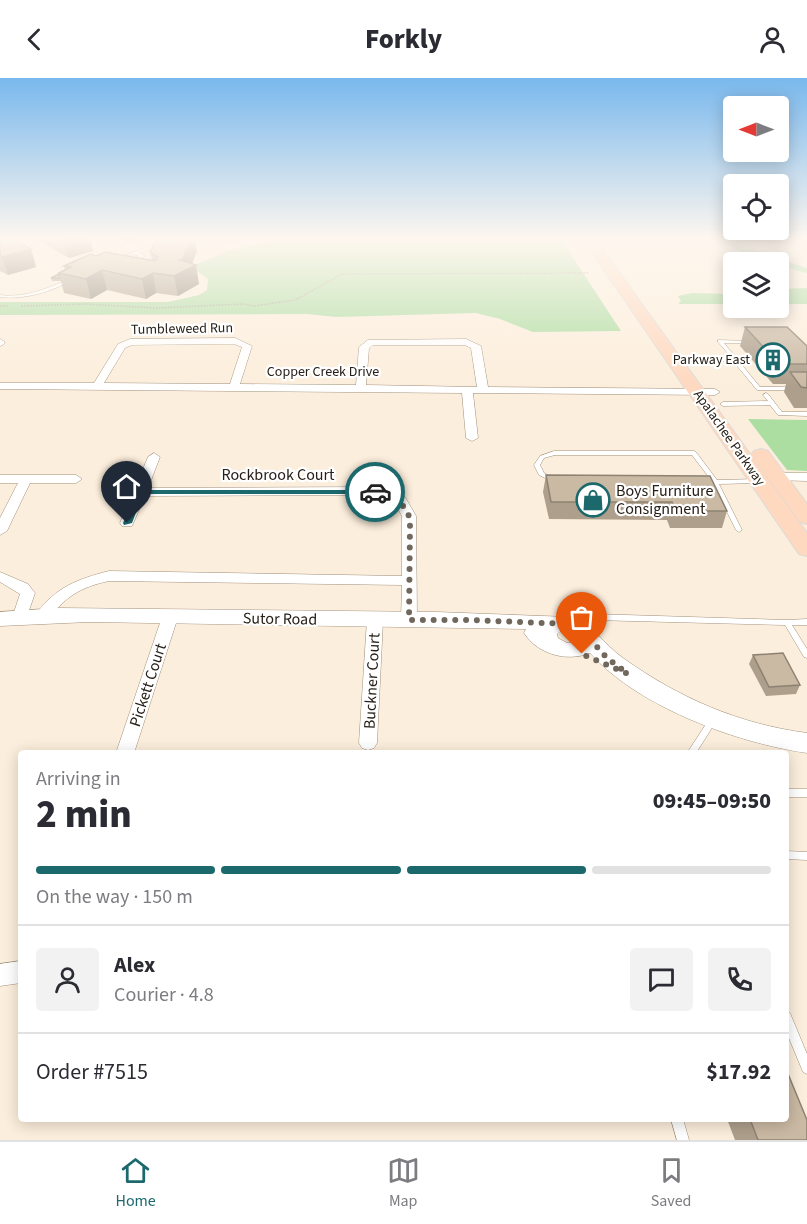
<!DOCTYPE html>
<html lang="en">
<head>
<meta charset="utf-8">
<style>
  body { margin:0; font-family:"Source Sans 3",sans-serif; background:#f2f2f3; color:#2b2b33; height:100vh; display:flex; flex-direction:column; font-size:22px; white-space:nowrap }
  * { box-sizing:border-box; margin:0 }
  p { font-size:20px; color:#7c7c81 }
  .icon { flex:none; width:33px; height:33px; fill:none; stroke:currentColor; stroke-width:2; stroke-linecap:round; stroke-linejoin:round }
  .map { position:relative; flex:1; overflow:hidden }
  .sheet { position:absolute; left:18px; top:672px; width:771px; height:372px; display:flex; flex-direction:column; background:#fff; border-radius:6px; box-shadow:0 3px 15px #0003 }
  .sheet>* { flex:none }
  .needle { width:39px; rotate:270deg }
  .controls { position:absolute; left:723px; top:18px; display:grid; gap:12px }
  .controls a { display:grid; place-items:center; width:66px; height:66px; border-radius:6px; background:#fff; box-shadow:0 3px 15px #0003; font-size:30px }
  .pin { position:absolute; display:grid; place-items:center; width:51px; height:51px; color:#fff; margin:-62px -26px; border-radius:50% 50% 50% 0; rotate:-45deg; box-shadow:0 0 6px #0007 }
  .pin .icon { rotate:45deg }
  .courier { position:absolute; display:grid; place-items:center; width:60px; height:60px; margin:-30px; border:4px solid #1c696d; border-radius:50%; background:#fff; color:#222; box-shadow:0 2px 8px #0007 }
  .headline em { font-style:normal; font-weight:800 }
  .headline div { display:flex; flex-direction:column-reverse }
  .headline { display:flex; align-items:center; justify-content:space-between; height:102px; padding:0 18px }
  h1 { font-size:39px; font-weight:800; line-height:45px }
  .bar { display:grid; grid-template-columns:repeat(4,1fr); gap:9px 6px; align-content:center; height:72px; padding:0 18px }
  .bar i { height:8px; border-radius:4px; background:#e1e1e2 }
  .bar .selected { background:#1c696d }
  .bar p { grid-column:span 4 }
  .line { display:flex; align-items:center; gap:15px; padding:0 18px; border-top:2px solid #e1e1e2 }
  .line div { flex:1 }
  .round { display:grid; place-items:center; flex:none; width:63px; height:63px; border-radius:6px; background:#f2f2f3 }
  header { display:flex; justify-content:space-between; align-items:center; height:78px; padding:0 18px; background:#fff; font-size:27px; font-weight:800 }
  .tabs { display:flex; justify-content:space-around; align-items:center; height:84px; border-top:2px solid #e1e1e2; background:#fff; font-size:16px; color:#7c7c81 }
  .tabs a { display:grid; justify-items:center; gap:3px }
  .tabs .selected { color:#1c696d }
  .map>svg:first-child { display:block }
  .green { fill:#acdda1 }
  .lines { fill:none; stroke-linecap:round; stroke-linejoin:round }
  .lane-casing { stroke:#a0907b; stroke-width:1 }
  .street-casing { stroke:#a0907b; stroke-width:1 }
  .secondary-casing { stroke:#a0907b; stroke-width:1 }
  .primary-casing { stroke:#dcdbda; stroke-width:2 }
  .path { stroke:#ada294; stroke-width:1.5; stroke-dasharray:1.5 1.5; stroke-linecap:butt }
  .lane { fill:#fff; fill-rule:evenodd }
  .street { fill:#fff; fill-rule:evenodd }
  .secondary { fill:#fff; fill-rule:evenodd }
  .primary { fill:#fed8bf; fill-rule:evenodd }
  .wall { fill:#ae9f8c }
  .shaded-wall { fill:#8d8272 }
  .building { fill:#cab9a3; stroke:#8d8272; stroke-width:1.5 }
  .route { fill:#1c696d }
  .done { stroke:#71685d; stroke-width:6; stroke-dasharray:0 10.8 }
  .labels { text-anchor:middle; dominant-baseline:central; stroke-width:4.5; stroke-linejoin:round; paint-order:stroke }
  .far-street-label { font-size:14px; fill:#262018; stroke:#fff }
  .far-poi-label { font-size:14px; fill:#262018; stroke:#fff; text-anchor:end }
  .street-label { font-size:16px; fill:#262018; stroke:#fff }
  .poi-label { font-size:16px; fill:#262018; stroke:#fff; text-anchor:start }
</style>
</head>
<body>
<header><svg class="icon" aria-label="back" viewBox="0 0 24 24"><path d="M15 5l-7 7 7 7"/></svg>Forkly<svg class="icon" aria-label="person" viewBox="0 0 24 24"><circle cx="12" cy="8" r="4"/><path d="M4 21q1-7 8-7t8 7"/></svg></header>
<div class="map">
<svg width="807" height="1062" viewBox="0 0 807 1062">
  <rect width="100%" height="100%" fill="#fceedc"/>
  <g class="green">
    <path d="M268 160H560L621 253 533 254 500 241 476 235 336 239 307 236 0 237V224H168L199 217 207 212 208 201 191 189 227 173 265 165Z"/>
    <path d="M720 160 807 190V195C781 187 740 179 720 160Z"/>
    <path d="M807 210V226H779V211Z"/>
    <path d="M692 215 733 216V226H678L681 223 678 218Z"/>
    <path d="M748 341 807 342V393L787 392Z"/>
  </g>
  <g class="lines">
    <g class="lane-casing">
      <g id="lane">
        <path d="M93 160H98L115 172 109 183 106 182 112 173Z"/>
        <path d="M174 160H181L139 175 145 178 133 183 120 179ZM133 176 139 178 133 181 126 179Z"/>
        <path d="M184 160H187L211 166 209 167 184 162Z"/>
        <path d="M69 201 72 202C51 214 25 222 0 219V217C25 220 46 211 69 201Z"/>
        <path d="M718 262 751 263V264L749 265H724L760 309 807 308V312H757L733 283H690L687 281 690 279H731L718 264Z"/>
        <path d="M766 315 768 316 782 334H807V338L778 337 770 327 723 328 720 326 723 324 768 323 763 317Z"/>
        <path d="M554 373H694L696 374 717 402 759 401 762 403 759 405 719 406 742 452 739 454 736 452 713 406H705L702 404 705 402H711L692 377H555L544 380 540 387 544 395 557 402V404L555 405 539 397 534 387 540 378Z"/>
        <path d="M593 536 787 542 807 541V547H792L807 571V580L804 579 785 547 593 542 571 549 567 546 568 544Z"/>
        <path d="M713 639 716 640 717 642 696 675H687L710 640Z"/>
        <rect x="786" y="711" width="21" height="8"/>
        <path d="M786 773 807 774V782L786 781Z"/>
        <path d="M786 933 790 935 807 976V996L803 994 786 953Z"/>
        <path d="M671 1041H683L689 1062H677Z"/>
      </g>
    </g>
    <g class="street-casing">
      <g id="street">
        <path d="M235 260 252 268 240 306 356 307 359 269 368 262 466 261 481 268 488 309 715 311 720 314 715 317 473 315 478 360 472 363 466 360 462 315 0 311V305H94L118 266 130 261ZM234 266 242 269 230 306 104 305 125 270 132 267ZM373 267H465L471 270 477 309 366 307 369 270Z"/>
        <path d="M0 261 5 264 3 267 0 268Z"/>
        <path d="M154 375 160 379 148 410 368 409 405 419 416 438 417 542 414 546H404L401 542 402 507 109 503C81 509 64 519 47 543H37L34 539 37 535C56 509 78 501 109 493L402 498V438L395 425 367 417 145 418 132 448H122L120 445 148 379Z"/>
        <path d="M777 395H807V403L773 402 771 399Z"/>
        <path d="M0 397H76L82 401 76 405H30L7 453 0 457V440L18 405H0Z"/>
        <path d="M0 494 28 506 35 515 25 544 20 545 12 540 20 516 0 504Z"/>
        <path d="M170 534 178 539 134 675H116L162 539Z"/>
        <path d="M375 537 383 542 377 665 374 670 368 672 362 670 359 665 367 542Z"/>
        <path d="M21 883V905L0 908V886Z"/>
      </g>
    </g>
    <g class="secondary-casing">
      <path id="secondary" d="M59 530 437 534 569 539C594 546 603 566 623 580 679 620 739 646 807 655V675C737 665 638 629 590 575 568 584 538 577 524 555L526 551 89 544 0 548V534ZM561 553 575 558 573 565H567L558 560 557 556Z"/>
    </g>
    <g class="primary-casing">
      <g id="primary">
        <path d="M582 160H594L807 455V478L799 476Z"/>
        <path d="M761 371 768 373 807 426V446L800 444 751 377 754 373Z"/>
      </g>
    </g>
    <g class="path">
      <path d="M0 228H9"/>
      <path d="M21 228 85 226 155 230 244 226 254 228 295 222 342 196 588 195"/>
    </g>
    <use href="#lane" class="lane"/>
    <use href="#street" class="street"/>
    <use href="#secondary" class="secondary"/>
    <use href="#primary" class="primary"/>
  </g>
  <g class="wall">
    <path d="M0 160H17L15 163 31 171 36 189 8 197 0 193Z"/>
    <path d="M34 160H90L93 173 69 180Z"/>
    <path d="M117 160H145L127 165Z"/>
    <path d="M222 160H241L240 165H223Z"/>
    <path d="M197 173 192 186 199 206 178 218 156 215 146 221 107 212 91 221 64 215 61 203H52L51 200 65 192 64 188 96 178 152 182 150 174Z"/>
    <path d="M745 249 807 268V330H794L784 314 786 306H773L740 268Z"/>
    <path d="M546 397 727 433 722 450H670L667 442 549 441 543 414Z"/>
    <path d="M753 577 800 607 796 616 766 618 749 586Z"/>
    <path d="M727 1041H786L807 1062H735Z"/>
  </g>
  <g class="shaded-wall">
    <path d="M70 160H90L93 173 69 180 64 162Z"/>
    <path d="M126 160H145L127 165Z"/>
    <path d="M191 160H195L197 173 190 190 196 187 199 206 178 218 174 198 180 182Z"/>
    <path d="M31 171 36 189 8 197 2 179Z"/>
    <path d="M102 192 107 212 91 221 86 201Z"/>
    <path d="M153 195 156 215 146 221 142 201Z"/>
  </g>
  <g class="building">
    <path d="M0 160H10L31 171 2 179 0 177Z"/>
    <path d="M157 160H191L183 181 180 182 196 187 174 198 153 195 142 201 102 192 86 201 59 195 71 189 64 188 91 176 96 178 105 174 155 183 158 179 150 174Z"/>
    <path d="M59 196 60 200H51Z"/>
    <path d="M745 249H787L807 268V286H779Z"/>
    <path d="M790 294H807V310L801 309Z"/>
    <path d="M546 397 710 398 727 433H675L672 424H551Z"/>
    <path d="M783 575 800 607 769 609 753 577Z"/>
    <path d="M786 991 807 1042V1062H758L750 1041H786Z"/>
  </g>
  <linearGradient id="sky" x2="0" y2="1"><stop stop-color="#79b8ed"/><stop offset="0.52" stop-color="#fef7ef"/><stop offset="1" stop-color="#fef7ef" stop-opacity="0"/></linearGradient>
  <rect width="807" height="309" fill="url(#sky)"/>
  <path class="route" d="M137 412H375L379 414 375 416H143L132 445 124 447 123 445Z"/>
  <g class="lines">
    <path class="done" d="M375 414 400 423 409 438 410 446 409 542H468L570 546 582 552 607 580 628 596 582 576"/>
  </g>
  <defs>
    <g id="building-ring" transform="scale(1.725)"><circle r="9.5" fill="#fff" stroke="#1c696d" stroke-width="1.5"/><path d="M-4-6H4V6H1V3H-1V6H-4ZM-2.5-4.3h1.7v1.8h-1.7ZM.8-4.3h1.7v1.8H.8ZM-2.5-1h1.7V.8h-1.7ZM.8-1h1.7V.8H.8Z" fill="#1c696d"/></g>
    <g id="shop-ring" transform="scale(1.725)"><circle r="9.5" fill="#fff" stroke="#1c696d" stroke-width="1.5"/><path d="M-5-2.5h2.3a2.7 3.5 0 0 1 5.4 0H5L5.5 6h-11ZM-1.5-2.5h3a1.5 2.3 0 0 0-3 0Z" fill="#1c696d"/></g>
  </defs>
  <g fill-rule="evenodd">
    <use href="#building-ring" x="773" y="282"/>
    <use href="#shop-ring" x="593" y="422"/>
  </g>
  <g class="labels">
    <g class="far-street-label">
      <text transform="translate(182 251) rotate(-1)">Tumbleweed Run</text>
      <text x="323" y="294">Copper Creek Drive</text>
      <text transform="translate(729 360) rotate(55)">Apalachee Parkway</text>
    </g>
    <g class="far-poi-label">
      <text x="750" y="282">Parkway East</text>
    </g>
    <g class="street-label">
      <text x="278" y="397">Rockbrook Court</text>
      <text transform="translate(280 541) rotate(1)">Sutor Road</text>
      <text transform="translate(372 603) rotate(-87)">Buckner Court</text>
      <text transform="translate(148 607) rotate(-72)">Pickett Court</text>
    </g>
    <g class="poi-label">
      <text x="616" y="413">Boys Furniture<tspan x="616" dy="18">Consignment</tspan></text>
    </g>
  </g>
</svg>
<div class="controls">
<a><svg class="needle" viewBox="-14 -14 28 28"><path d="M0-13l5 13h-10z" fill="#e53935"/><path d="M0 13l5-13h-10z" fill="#7c7c81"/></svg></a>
<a><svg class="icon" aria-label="locate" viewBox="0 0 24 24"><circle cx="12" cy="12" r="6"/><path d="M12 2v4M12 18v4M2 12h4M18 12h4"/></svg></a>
<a><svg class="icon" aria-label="layers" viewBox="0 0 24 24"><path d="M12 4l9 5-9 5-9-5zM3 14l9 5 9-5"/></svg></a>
</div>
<div class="pin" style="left:582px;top:576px;background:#ea580c"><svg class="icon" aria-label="bag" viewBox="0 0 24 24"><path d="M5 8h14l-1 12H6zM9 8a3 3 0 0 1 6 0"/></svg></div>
<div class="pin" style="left:127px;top:445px;background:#1f2937"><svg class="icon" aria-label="home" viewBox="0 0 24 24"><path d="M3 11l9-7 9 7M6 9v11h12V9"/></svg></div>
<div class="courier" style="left:375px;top:414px"><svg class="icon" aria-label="car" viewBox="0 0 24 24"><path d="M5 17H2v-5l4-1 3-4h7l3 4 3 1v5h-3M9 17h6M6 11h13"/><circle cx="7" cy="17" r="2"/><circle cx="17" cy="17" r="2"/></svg></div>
<section class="sheet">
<div class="headline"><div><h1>2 min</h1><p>Arriving in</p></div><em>09:45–09:50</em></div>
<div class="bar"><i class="selected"></i><i class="selected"></i><i class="selected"></i><i></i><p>On the way · 150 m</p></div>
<div class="line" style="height:108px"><a class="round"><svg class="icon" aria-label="person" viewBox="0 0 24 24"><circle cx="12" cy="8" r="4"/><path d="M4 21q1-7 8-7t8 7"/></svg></a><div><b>Alex</b><p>Courier · 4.8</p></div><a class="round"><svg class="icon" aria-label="chat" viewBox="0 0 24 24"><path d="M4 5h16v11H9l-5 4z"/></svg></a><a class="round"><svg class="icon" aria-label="phone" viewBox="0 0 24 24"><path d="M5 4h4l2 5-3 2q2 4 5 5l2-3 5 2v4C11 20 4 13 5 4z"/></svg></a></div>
<div class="line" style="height:78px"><div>Order #7515</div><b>$17.92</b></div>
</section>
</div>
<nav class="tabs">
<a class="selected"><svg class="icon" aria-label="home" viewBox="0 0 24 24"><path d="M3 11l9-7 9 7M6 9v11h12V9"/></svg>Home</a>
<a><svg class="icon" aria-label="map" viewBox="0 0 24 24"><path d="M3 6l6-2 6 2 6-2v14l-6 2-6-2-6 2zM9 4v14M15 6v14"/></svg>Map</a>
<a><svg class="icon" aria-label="saved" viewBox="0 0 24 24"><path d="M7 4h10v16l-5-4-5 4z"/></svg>Saved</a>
</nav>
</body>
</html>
